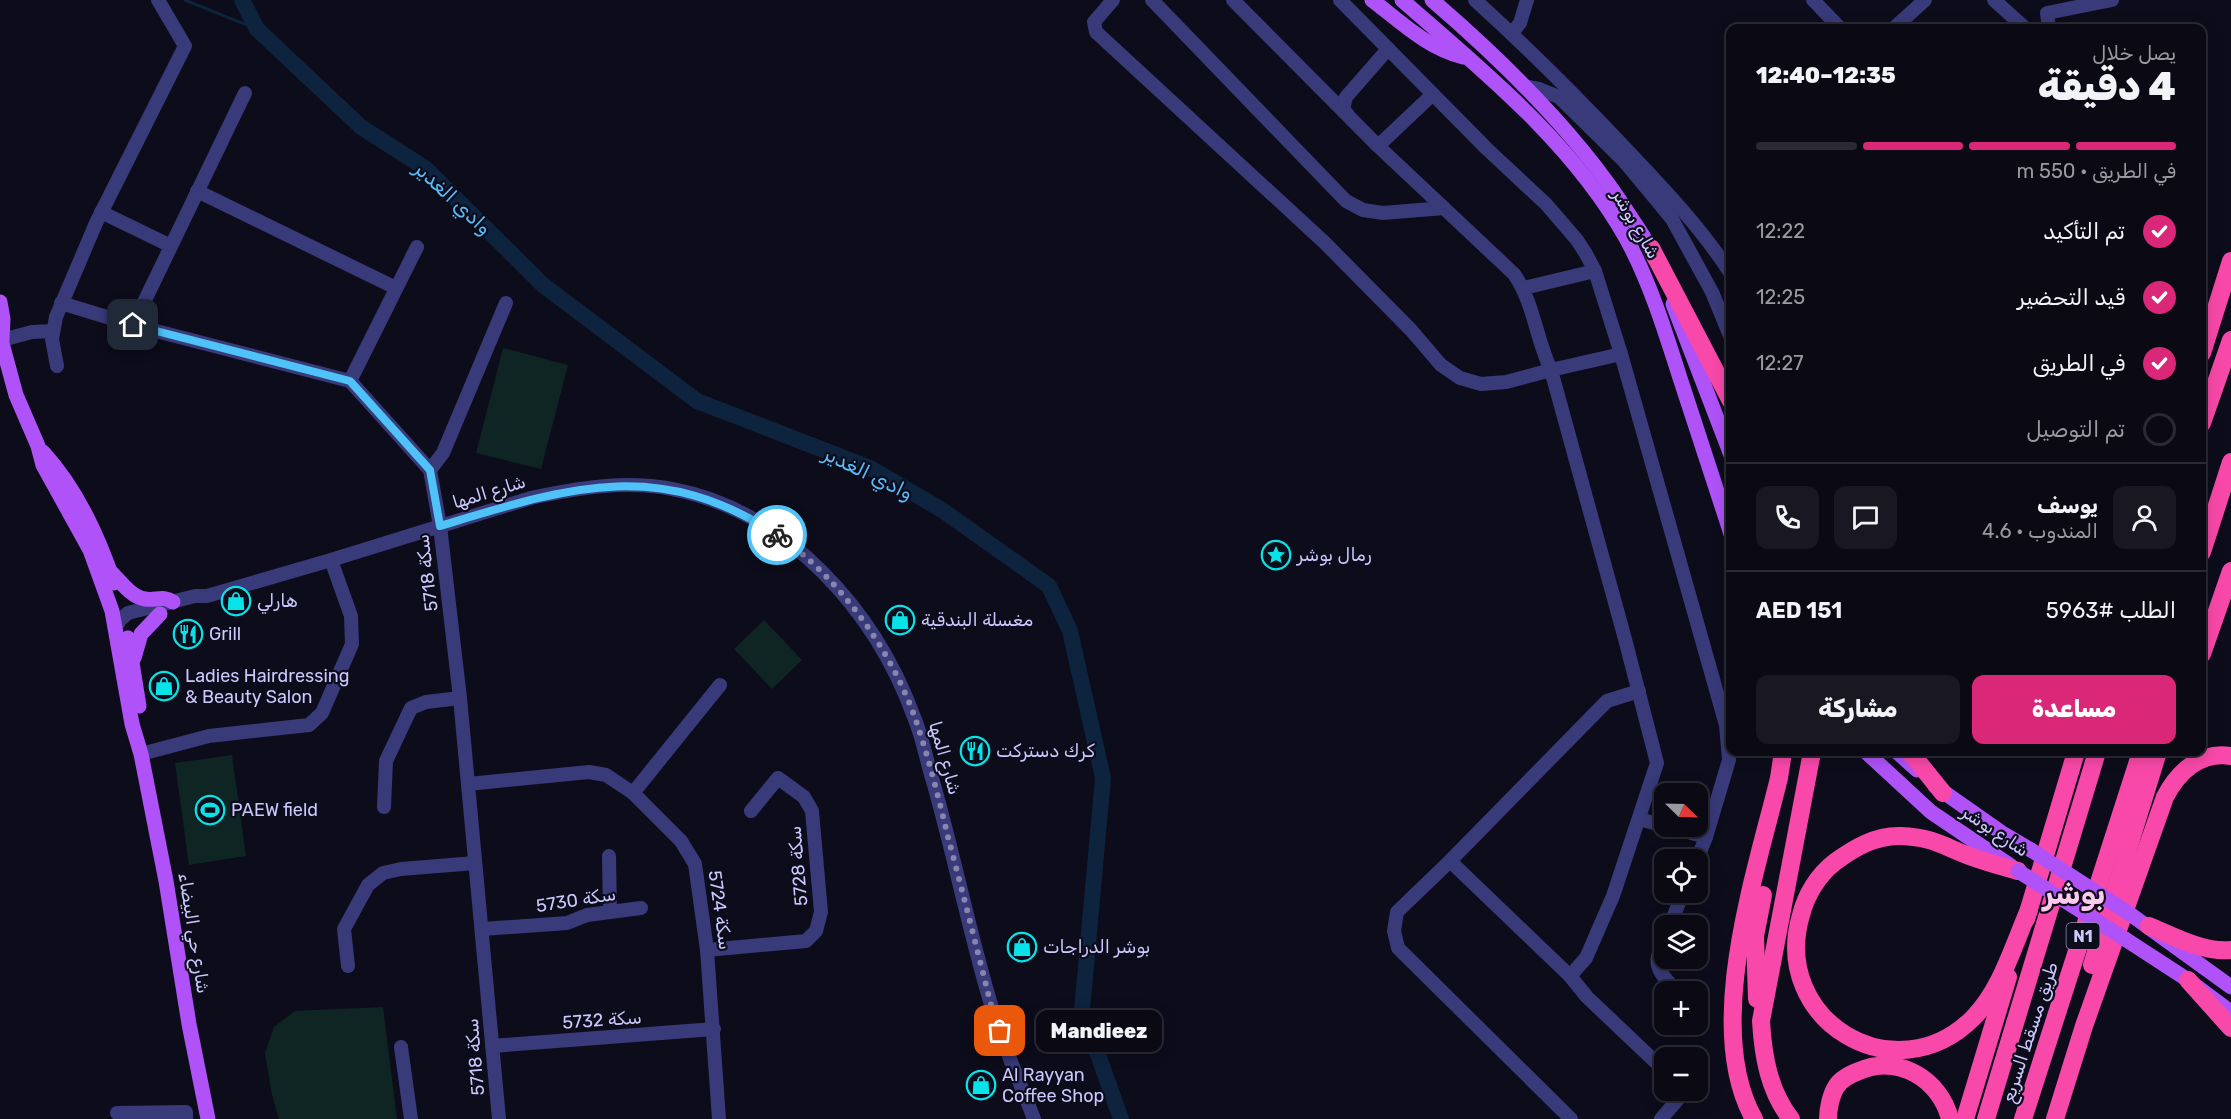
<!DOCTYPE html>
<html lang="ar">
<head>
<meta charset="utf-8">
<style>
  body { margin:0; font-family:Rubik,Cairo,sans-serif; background:#181722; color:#f1f3f6; direction:rtl; height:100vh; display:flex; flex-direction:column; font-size:22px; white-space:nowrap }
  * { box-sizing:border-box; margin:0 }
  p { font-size:20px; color:#999aa0 }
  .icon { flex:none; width:33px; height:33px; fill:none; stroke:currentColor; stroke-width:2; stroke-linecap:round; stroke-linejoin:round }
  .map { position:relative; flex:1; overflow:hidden; direction:ltr }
  .side { position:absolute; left:1726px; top:24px; width:480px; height:732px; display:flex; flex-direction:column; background:#0a0914; border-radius:12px; box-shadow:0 3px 15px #0003,0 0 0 2px #2a2a34; direction:rtl }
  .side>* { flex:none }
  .needle { width:39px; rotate:113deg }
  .fabs { position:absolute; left:1654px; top:783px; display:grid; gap:12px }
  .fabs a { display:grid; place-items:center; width:54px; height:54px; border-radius:12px; background:#0a0914; box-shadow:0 3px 15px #0003,0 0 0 2px #2a2a34; font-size:30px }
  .pin { position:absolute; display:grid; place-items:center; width:51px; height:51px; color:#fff; margin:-26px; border-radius:12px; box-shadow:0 3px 9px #0006 }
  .courier { position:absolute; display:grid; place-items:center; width:60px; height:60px; margin:-30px; border:4px solid #4fc3f7; border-radius:50%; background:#fff; color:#222; box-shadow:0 2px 8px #0007 }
  .bubble { position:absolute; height:42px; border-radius:12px; background:#0a0914; box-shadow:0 3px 15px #0003,0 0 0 2px #2a2a34; font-size:20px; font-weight:800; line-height:42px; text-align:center; direction:rtl }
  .head em { font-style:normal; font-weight:800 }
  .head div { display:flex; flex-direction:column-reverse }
  .head { display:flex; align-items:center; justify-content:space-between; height:102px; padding:0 30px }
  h1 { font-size:39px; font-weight:800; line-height:45px }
  .bar { display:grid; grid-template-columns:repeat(4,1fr); gap:9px 6px; align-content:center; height:72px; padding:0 30px }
  .bar i { height:8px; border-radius:4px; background:#2a2a34 }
  .bar .selected { background:#db2777 }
  .bar p { grid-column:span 4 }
  .line { display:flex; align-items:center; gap:15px; padding:0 30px; border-top:2px solid #2a2a34 }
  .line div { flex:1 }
  .round { display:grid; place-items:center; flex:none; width:63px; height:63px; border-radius:12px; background:#181722 }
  ol { padding:0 30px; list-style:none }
  li { display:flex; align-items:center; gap:18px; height:66px }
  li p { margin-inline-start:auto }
  li .icon { padding:6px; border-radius:50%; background:#db2777; color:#fff; stroke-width:4 }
  li:last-child { color:#999aa0 }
  li i { width:33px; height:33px; border:3px solid #2a2a34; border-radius:50% }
  .action { display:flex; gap:12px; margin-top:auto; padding:12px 30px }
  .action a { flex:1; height:69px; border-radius:12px; background:#db2777; color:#fff; font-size:24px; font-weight:800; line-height:69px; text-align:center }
  .action a+a { background:#181722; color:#f1f3f6 }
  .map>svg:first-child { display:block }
  .green { fill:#0f2523 }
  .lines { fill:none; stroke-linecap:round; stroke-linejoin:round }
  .stream { stroke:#0d233e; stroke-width:3 }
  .river { stroke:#0d233e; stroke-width:16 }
  .minor { stroke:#383a79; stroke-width:14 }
  .major { stroke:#af53f9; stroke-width:15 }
  .highway { stroke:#f848a9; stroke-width:18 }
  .major-bridge { stroke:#af53f9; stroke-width:15 }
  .done { stroke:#8886ae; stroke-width:6; stroke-dasharray:0 10.8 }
  .route { stroke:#4fc3f7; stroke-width:8 }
  .labels { text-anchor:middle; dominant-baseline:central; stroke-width:4.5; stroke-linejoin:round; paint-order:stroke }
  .shield { fill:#0d0c1b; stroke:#9190b9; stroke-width:1.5 }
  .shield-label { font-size:16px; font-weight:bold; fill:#cac8fd }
  .street-label { font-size:18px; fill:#cac8fd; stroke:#0d0c1b }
  .poi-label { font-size:18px; fill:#cac8fd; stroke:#0d0c1b; text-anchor:start }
  .water-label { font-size:20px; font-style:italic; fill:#5abbf9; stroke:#0d0c1b }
  .town-label { font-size:30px; font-weight:bold; fill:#fdcaee; stroke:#0d0c1b }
</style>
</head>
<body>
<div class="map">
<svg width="2231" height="1119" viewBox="0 0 2231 1119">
  <rect width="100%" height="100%" fill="#0d0c1b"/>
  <g class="green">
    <path d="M503 348 568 365 541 469 476 453Z"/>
    <path d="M764 620 802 660 772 689 734 649Z"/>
    <path d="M232 755 246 856 189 865 175 763Z"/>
    <path d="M383 1007 397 1119H279L272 1095 265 1053 274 1027 295 1011Z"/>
  </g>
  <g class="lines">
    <path class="stream" d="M185 0 257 29"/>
    <path class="river" d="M242 0 257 29 361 127 425 168 543 285 697 401 870 468 942 510 1049 586 1070 631 1103 778 1082 1010 1121 1119"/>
    <g class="minor">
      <path d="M1113 0 1094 22 1096 32 1325 243 1411 330 1441 365 1460 378 1481 384 1506 382 1551 370C1536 339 1534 303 1514 274L1378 146 1233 0"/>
      <path d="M1152 0 1346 201 1363 210 1383 213 1444 208"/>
      <path d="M1340 0 1487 149 1546 204 1577 240 1586 254 1595 271 1621 354 1726 725 1729 760 1706 837 1697 860"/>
      <path d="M1475 0C1528 48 1579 99 1628 151 1665 190 1702 229 1731 274"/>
      <path d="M1813 0 1840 28"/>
      <path d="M1994 0 2025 28"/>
      <path d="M1894 28 1925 0"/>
      <path d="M2049 28 2047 13 2112 0"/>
      <path d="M1512 33 1520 23 1527 0"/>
      <path d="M1523 86 1539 89 1559 97 1624 161 1663 208 1672 219 1712 292 1731 338"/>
      <path d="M1348 115 1343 109 1346 97 1388 49"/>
      <path d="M1378 146 1433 94"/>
      <path d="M197 191 396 288"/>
      <path d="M101 212 171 246"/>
      <path d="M1524 288 1595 271"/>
      <path d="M61 303 133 325 350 381 430 470 440 526 460 698 499 1119"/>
      <path d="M133 325 245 93"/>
      <path d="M2 340 32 332 52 331"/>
      <path d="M1621 354 1551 370 1625 639 1657 763 1613 896 1586 958 1570 976 1587 997 1665 1071"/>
      <path d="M57 366 52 339 56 317 96 223 185 46 158 0"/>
      <path d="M350 381 417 247"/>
      <path d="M430 470 443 453 506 303"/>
      <path d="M116 627 120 620 128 613 195 596H207L331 560 531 498C577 488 625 480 672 489 787 511 875 610 914 717 922 736 926 758 932 778 954 854 969 932 992 1008 1003 1046 1020 1082 1034 1119"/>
      <path d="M141 754 209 736 309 725 322 713 352 644 351 616 331 560"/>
      <path d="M468 784 589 772 606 775 633 793 681 841 695 864 707 950 719 1119"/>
      <path d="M633 793 720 685"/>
      <path d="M384 807 386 761 411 708 426 702 460 698"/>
      <path d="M1639 819 1665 826"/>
      <path d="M1666 826 1706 837"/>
      <path d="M609 856 610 912"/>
      <path d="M1450 861 1607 701 1639 691"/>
      <path d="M1670 926 1683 892"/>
      <path d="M482 929 567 923 587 915 641 908"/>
      <path d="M1665 936C1655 961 1653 966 1672 986"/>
      <path d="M707 950 806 941 816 931 821 912 812 811 804 797 778 778 751 811"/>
      <path d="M348 966 344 929 368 885 383 873 401 869 475 863"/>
      <path d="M1570 976 1450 861 1397 912 1394 931 1398 948 1571 1119"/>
      <path d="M492 1046 714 1029"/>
      <path d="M401 1047 411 1119"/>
      <path d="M117 1113 186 1112V1119"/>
      <path d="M1661 1119 1679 1098 1680 1090"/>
    </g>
    <g class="major">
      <path d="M1372 0C1401 22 1427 48 1463 57"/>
      <path d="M1402 0C1483 71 1572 142 1626 238 1650 282 1665 331 1680 378 1697 430 1714 482 1731 534"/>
      <path d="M1432 0C1503 61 1580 136 1630 216 1639 230 1649 243 1655 259"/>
      <path d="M0 302 3 319 2 340"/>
      <path d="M1673 304 1731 455"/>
      <path d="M0 336 16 395 38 446 43 465 90 550 112 611 132 724 141 754 166 881 189 1024 208 1119"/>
      <path d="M43 452C77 489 98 535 114 583"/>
      <path d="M111 572C120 581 131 597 145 599 156 601 163 595 173 602"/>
      <path d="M128 638 139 706"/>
      <path d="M134 658 141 634 160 614"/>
      <path d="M1866 752 1931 812 2011 866"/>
      <path d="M1897 752 1917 770"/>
      <path d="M1935 786 2002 833 2031 850"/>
      <path d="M2130 914 2231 987"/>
      <path d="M2125 939 2188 980 2231 1012"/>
    </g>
    <g class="highway">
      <path d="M1651 248 1731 401"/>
      <path d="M2202 353 2231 261"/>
      <path d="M2202 423 2231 340"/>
      <path d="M2202 552 2231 462"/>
      <path d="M2202 654 2231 571"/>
      <path d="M1910 752 1943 793"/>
      <path d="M2018 871C2004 867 1989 863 1975 858 1946 848 1934 837 1901 836 1876 835 1854 848 1835 862 1818 875 1806 895 1801 915 1770 1020 1895 1096 1973 1018 2001 990 2013 946 2029 910"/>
      <path d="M2026 919 2076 752"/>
      <path d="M2149 926C2173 936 2204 953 2231 950"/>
      <path d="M2092 965 2158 752"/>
      <path d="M2188 980 2231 1028"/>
      <path d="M1757 999 1755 936 1763 895"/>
      <path d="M1754 1119C1703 1028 1756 873 1779 778L1783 752"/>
      <path d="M1791 1119C1769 1091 1763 1056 1761 1021L1812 752"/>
      <path d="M1828 1119C1828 1109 1831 1095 1836 1087 1840 1080 1851 1074 1859 1071 1898 1054 1940 1079 1950 1119"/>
      <path d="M1965 1119 2008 977"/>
      <path d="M1986 1119 2097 752"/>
      <path d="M2023 1119 2141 752"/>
      <path d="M2055 1119 2084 1026 2165 797C2178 772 2200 751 2231 756"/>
    </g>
    <g class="major-bridge">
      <path d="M2031 850 2130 914"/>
      <path d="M2018 871 2125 939"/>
    </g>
  </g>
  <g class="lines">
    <path class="done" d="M777 535C837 575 891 649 915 718 929 758 939 800 949 841 964 897 978 953 992 1009L1000 1031"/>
    <path class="route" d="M133 325 350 381 430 470 440 526C566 488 658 456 777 535"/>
  </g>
  <defs>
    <g id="sight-ring" transform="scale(1.5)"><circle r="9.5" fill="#0d0c1b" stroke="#08e3e8" stroke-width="1.5"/><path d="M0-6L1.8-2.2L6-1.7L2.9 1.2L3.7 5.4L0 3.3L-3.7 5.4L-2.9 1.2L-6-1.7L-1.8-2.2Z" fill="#08e3e8"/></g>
    <g id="shop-ring" transform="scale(1.5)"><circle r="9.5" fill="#0d0c1b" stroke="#08e3e8" stroke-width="1.5"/><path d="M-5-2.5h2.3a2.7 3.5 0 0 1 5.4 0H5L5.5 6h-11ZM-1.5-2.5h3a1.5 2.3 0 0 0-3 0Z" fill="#08e3e8"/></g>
    <g id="restaurant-ring" transform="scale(1.5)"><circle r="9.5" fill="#0d0c1b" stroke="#08e3e8" stroke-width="1.5"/><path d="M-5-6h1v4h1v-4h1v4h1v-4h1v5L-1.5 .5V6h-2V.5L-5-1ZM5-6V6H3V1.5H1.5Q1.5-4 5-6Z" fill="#08e3e8"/></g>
    <g id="stadium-ring" transform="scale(1.5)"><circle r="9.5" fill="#0d0c1b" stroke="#08e3e8" stroke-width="1.5"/><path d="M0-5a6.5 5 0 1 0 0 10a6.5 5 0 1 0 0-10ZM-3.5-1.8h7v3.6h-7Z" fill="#08e3e8"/></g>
  </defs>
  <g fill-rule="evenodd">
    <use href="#sight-ring" x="1276" y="555"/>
    <use href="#shop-ring" x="236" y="601"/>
    <use href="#shop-ring" x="900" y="620"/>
    <use href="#restaurant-ring" x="188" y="634"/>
    <use href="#shop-ring" x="164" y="686"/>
    <use href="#restaurant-ring" x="975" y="751"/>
    <use href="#stadium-ring" x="210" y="810"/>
    <use href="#shop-ring" x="1022" y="947"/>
    <use href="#shop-ring" x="981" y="1085"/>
  </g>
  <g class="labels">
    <rect class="shield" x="2066.5" y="923" width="33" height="26" rx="4.5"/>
    <g class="shield-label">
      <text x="2083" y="936">N1</text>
    </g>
    <g class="street-label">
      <text transform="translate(1636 224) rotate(60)">شارع بوشر</text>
      <text transform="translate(489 492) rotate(-17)">شارع المها</text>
      <text transform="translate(427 573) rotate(-97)">سكة 5718</text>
      <text transform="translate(945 758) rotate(74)">شارع المها</text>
      <text transform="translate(1995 831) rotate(34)">شارع بوشر</text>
      <text transform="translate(798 866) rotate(-95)">سكة 5728</text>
      <text transform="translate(576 900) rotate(-9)">سكة 5730</text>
      <text transform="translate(720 910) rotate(82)">سكة 5724</text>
      <text transform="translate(194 933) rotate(81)">شارع حي البيضاء</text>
      <text transform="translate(602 1020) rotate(-4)">سكة 5732</text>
      <text transform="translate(2030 1032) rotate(-72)">طريق مسقط السريع</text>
      <text transform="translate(475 1057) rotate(-95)">سكة 5718</text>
    </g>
    <g class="poi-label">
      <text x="1297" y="555">رمال بوشر</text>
      <text x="257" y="601">هارلي</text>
      <text x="921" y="620">مغسلة البندقية</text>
      <text x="209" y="634">Grill</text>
      <text x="185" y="676">Ladies Hairdressing<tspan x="185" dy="21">&amp; Beauty Salon</tspan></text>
      <text x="996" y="751">كرك دستركت</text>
      <text x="231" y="810">PAEW field</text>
      <text x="1043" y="947">بوشر الدراجات</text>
      <text x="1002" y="1075">Al Rayyan<tspan x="1002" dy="21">Coffee Shop</tspan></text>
    </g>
    <g class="water-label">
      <text transform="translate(453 198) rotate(43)">وادي الغدير</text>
      <text transform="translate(868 473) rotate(26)">وادي الغدير</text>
    </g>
    <g class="town-label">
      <text x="2074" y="894">بوشر</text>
    </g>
  </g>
</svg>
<div class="fabs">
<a><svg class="needle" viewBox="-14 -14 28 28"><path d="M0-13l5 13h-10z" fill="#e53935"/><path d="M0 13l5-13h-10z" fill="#999aa0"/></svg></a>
<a><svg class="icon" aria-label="locate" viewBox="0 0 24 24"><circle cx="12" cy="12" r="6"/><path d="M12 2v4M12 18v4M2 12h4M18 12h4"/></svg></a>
<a><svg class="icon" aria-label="layers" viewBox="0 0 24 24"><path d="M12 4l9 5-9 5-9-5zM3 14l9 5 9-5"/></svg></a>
<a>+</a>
<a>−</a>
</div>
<div class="pin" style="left:1000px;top:1031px;background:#ea580c"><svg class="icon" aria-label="bag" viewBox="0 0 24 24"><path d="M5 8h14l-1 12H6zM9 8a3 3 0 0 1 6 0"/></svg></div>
<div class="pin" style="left:133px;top:325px;background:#1f2937"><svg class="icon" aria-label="home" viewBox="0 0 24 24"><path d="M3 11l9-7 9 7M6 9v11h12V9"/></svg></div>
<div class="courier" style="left:777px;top:535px"><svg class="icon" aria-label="bike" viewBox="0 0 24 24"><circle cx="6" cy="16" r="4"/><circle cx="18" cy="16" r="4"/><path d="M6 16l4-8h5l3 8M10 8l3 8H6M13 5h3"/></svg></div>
<div class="bubble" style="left:1036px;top:1010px;width:126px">Mandieez</div>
<section class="side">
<div class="head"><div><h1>4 دقيقة</h1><p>يصل خلال</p></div><em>12:35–12:40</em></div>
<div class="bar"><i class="selected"></i><i class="selected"></i><i class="selected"></i><i></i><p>في الطريق · 550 m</p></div>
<ol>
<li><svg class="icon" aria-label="check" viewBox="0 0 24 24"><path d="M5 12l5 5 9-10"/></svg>تم التأكيد<p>12:22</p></li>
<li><svg class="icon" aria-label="check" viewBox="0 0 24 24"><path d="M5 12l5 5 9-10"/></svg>قيد التحضير<p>12:25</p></li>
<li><svg class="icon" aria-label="check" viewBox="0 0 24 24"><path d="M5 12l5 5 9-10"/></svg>في الطريق<p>12:27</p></li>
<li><i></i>تم التوصيل</li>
</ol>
<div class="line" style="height:108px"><a class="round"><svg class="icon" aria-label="person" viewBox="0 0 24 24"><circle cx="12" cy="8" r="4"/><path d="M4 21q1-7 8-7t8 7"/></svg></a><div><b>يوسف</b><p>المندوب · 4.6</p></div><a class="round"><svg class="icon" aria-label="chat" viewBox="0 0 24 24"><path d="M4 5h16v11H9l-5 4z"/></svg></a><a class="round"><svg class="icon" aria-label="phone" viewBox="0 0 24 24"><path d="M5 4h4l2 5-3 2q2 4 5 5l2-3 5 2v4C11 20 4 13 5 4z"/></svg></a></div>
<div class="line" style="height:78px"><div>الطلب #5963</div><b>AED 151</b></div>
<div class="action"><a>مساعدة</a><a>مشاركة</a></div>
</section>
</div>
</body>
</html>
